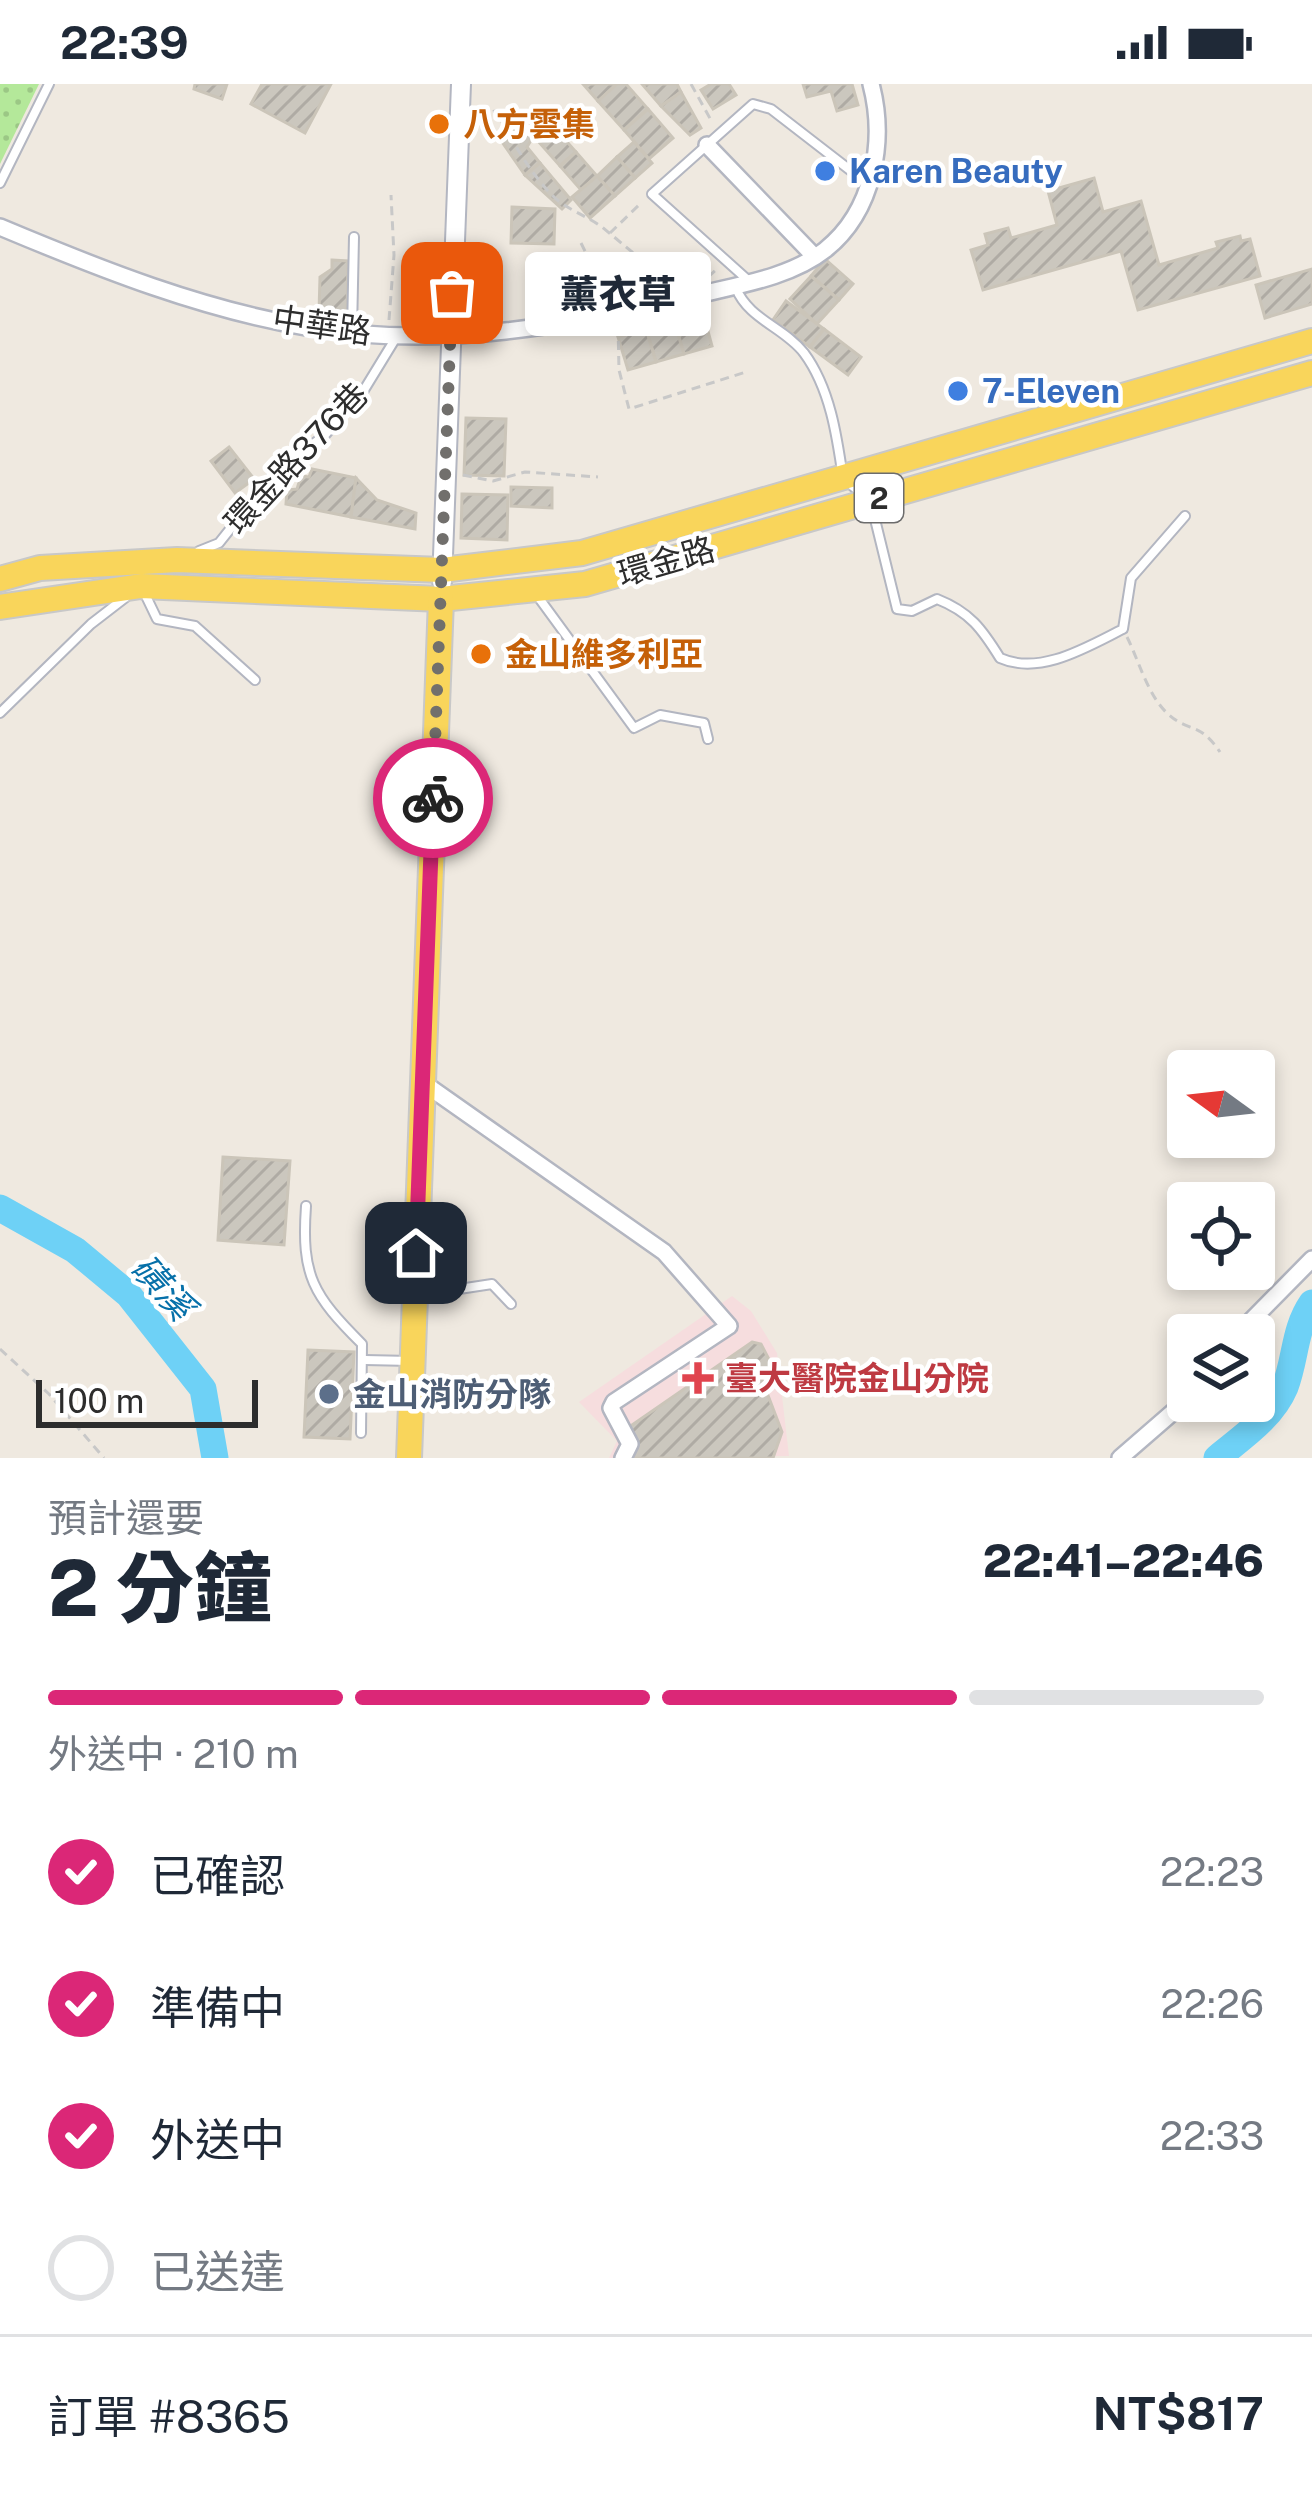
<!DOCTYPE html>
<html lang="zh-TW">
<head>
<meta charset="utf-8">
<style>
  body { margin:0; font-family:"Public Sans","Noto Sans TC",sans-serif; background:#f2f2f3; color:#1f2937; height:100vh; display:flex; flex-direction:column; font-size:45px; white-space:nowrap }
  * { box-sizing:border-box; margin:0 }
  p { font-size:39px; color:#747a83 }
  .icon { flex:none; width:66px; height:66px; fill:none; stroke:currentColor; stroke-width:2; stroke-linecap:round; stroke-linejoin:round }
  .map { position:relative; height:1374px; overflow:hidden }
  .side { display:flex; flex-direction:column; background:#fff; flex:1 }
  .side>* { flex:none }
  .needle { width:78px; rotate:285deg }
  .tools { position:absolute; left:1167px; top:966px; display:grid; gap:24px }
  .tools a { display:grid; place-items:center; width:108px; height:108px; border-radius:12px; background:#fff; box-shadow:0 6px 18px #0003; font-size:60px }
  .scale { position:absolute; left:36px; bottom:30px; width:222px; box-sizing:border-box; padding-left:12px; border:6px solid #2d2d2d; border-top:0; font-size:33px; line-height:42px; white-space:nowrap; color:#2d2d2d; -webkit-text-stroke:9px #fff; paint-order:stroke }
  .pin { position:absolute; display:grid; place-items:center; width:102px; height:102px; color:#fff; margin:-51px; border-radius:24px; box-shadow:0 6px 18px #0006 }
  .courier { position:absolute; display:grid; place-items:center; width:120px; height:120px; margin:-60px; border:9px solid #db2777; border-radius:50%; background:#fff; color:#222; box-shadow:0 3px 15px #0007 }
  .bubble { position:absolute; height:84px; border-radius:12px; background:#fff; box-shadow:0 6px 18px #0003; font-size:39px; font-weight:800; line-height:84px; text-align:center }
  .summary em { font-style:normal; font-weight:800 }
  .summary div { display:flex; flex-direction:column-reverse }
  .summary { display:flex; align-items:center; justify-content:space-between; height:204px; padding:0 48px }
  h1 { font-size:78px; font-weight:800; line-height:90px }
  .bar { display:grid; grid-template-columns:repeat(4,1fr); gap:18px 12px; align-content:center; height:144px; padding:0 48px }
  .bar i { height:15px; border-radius:9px; background:#e0e1e3 }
  .bar .active { background:#db2777 }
  .bar p { grid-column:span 4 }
  .line { display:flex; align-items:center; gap:30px; padding:0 48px; border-top:3px solid #e0e1e3 }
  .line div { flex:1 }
  ol { padding:0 48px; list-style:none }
  li { display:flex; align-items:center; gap:36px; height:132px }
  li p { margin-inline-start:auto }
  li .icon { padding:12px; border-radius:50%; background:#db2777; color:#fff; stroke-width:4 }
  li:last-child { color:#747a83 }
  li i { width:66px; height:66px; border:6px solid #e0e1e3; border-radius:50% }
  .status { display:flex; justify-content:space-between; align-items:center; height:84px; padding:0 60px; background:#fff; direction:ltr }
  .status svg { height:33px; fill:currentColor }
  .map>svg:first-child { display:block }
  .medical { fill:#f6ddde }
  .grass { fill:url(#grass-dots) }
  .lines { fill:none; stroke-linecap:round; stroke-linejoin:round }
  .river { stroke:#6ed1f6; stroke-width:27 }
  .building { fill:url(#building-hatch); stroke:#cbc5b9; stroke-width:3 }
  .service-casing { stroke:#b3b6c1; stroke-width:12 }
  .minor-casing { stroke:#b3b6c1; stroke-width:20 }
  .tertiary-casing { stroke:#b3b6c1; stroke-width:22 }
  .primary-casing { stroke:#c8c8c8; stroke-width:28 }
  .path { stroke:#c8c8c8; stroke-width:3; stroke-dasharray:9 6; stroke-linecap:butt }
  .service { stroke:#fff; stroke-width:8 }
  .minor { stroke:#fff; stroke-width:15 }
  .tertiary { stroke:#fff; stroke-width:18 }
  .primary { stroke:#f9d55b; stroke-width:24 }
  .done { stroke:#716f6c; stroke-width:12; stroke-dasharray:0 21.6 }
  .route { stroke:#db2777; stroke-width:15 }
  .food-dot { fill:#e8710a; stroke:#fff; stroke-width:4.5 }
  .shop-dot { fill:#3f7fe0; stroke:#fff; stroke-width:4.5 }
  .health-dot { fill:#e0444e; stroke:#fff; stroke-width:4.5 }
  .service-dot { fill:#5c6f8a; stroke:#fff; stroke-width:4.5 }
  .labels { text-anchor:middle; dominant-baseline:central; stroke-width:9; stroke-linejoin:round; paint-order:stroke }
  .shield { fill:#fff; stroke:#6c6c6c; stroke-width:3 }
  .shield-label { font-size:30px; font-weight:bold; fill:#2d2d2d }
  .food-label { font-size:33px; font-weight:bold; fill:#c56008; stroke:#fff; text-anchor:start }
  .shop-label { font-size:33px; font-weight:bold; fill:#366cbe; stroke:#fff; text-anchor:start }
  .street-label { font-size:33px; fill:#2d2d2d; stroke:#fff }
  .health-label { font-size:33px; font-weight:bold; fill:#be3a42; stroke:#fff; text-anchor:start }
  .service-label { font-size:33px; font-weight:bold; fill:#4e5e75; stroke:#fff; text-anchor:start }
  .water-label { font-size:36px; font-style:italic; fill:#0670a9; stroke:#fff }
</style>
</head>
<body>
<div class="status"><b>22:39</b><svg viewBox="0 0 49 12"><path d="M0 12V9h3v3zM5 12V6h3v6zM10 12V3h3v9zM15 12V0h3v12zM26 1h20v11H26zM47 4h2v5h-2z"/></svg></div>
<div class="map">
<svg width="1312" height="1374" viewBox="0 0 1312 1374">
  <defs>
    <pattern id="grass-dots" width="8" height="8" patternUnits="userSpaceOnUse" patternTransform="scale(3)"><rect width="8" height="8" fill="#b4e89a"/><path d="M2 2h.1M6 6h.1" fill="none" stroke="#9bc785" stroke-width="1.8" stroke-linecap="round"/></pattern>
    <pattern id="building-hatch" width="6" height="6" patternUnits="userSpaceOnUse" patternTransform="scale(3)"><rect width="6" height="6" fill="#cbc7be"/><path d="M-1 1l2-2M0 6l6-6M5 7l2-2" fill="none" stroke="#afaba4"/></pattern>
  </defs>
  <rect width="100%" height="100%" fill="#efe9e0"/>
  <path class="medical" d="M732 1212 751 1227 777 1269 789 1372 609 1374 617 1357 579 1318Z"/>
  <path class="grass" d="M0 0H39L0 80Z"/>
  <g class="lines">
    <g class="river">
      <path d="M0 1124 75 1166 128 1210 203 1305 215 1374"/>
      <path d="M1217 1374C1241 1354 1272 1334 1285 1303 1296 1274 1294 1245 1312 1219"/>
    </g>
  </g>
  <g class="building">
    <path d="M195 0H227L222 15 194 5Z"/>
    <path d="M262 0H331L305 49 251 20Z"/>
    <path d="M583 0H617L598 17Z"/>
    <path d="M617 0H626L648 25 624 46 598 17Z"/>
    <path d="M642 0H677L681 8 661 22Z"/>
    <path d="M711 0H729L736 11 713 25 701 6Z"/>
    <path d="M803 0H852L858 21 837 27 831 7 807 13Z"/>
    <path d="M681 8 701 44 690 51 661 22Z"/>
    <path d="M648 25 673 54 649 75 624 46Z"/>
    <path d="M553 42 576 68 560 82 537 56Z"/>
    <path d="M518 43 533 53 527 63 540 79 525 91 502 58Z"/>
    <path d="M634 58 652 79 635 94 617 73Z"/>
    <path d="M576 68 597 92 581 106 560 82Z"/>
    <path d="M617 73 635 94 615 112 597 92Z"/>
    <path d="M540 79 571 116 562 125 525 91Z"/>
    <path d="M597 92 615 112 590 134 572 113Z"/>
    <path d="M1094 94 1103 128 1141 117 1159 181 1218 164 1216 158 1240 152 1241 157 1250 155 1260 192 1138 226 1121 167 983 206 971 166 988 161 985 150 1008 144 1011 154 1057 141 1048 107Z"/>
    <path d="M512 123 555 125 554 160 511 159Z"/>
    <path d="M825 175 853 200 839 216 811 192Z"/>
    <path d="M332 176 348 177 347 229 319 228 320 193 332 185Z"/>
    <path d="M1312 185V220L1265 234 1256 201Z"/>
    <path d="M811 192 839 216 817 240 790 215Z"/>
    <path d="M786 217 824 245 810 263 773 236Z"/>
    <path d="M703 229 712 262 684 270 674 237Z"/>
    <path d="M674 237 684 270 656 278 646 245Z"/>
    <path d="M646 245 656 278 628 286 618 253Z"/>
    <path d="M824 245 861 273 848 291 810 263Z"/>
    <path d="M466 334 506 335 504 392 464 391Z"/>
    <path d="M229 363 254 395 235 409 211 377Z"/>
    <path d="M312 385 356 394 351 433 286 420 287 406 297 405 301 392 309 393Z"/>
    <path d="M356 394 377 416 416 429 415 445 351 433Z"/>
    <path d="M511 403 552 404V424L511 422Z"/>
    <path d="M462 410 508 411 507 456 461 454Z"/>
    <path d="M223 1073 290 1077 284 1161 218 1156Z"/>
    <path d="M752 1258 761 1260 774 1285 761 1293 782 1348 773 1374H631L619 1350Z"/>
    <path d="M308 1266 354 1268 350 1355 304 1353Z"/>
  </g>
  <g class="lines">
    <g class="service-casing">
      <g id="service">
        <path d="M0 99 49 0"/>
        <path d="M750 198 652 110 753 20 771 25 868 100"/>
        <path d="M736 204C748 235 785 244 804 269 830 304 837 352 843 394L863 411"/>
        <path d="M352 247 354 153"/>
        <path d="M872 423 897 525 912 527 937 515C970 528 982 545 1000 574 1040 592 1087 563 1123 545L1131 494 1185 432"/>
        <path d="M199 467 219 459 274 390 325 351 364 306 397 252"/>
        <path d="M144 508 157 535 195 542 255 596"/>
        <path d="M536 510 634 644 660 631 704 639 708 655"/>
        <path d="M0 629 91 540 126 513"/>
        <path d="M306 1122C301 1192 313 1211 362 1260L361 1349"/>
        <path d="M420 1211 492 1200 511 1220"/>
        <path d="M365 1276 411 1277"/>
      </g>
    </g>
    <g class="minor-casing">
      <g id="minor">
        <path d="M707 61 814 172"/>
        <path d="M0 143C100 185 203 226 311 244 442 265 570 242 697 211 739 201 791 193 825 166 874 127 886 57 871 0"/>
        <path d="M422 998 664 1168 729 1242 614 1318 611 1324 630 1360 623 1374"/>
        <path d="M1237 1251 1312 1175"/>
        <path d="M1120 1374 1188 1315"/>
      </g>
    </g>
    <g class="tertiary-casing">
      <path id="tertiary" d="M442 498 461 0"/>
    </g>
    <g class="primary-casing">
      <g id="primary">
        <path d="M0 495 40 484 177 476 442 486 582 469 1312 257"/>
        <path d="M0 523 141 502 441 515 585 500 1312 289"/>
        <path d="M409 1374 441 515"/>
      </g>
    </g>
    <g class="path">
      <path d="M691 0 712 38"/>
      <path d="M478 30 496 27C513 58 529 88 554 113 568 126 587 132 602 143 643 176 651 191 708 193L718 184"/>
      <path d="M610 149 642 118"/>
      <path d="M581 159 609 216"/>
      <path d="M389 236 394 171 391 111"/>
      <path d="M618 242 619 286 629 325 746 288"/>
      <path d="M463 391 493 397 525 388 598 393"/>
      <path d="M1127 553C1139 577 1148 612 1168 630 1189 649 1199 637 1220 668"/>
      <path d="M0 1265 49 1310 104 1374"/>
    </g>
    <use href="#service" class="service"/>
    <use href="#minor" class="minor"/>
    <use href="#tertiary" class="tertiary"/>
    <use href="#primary" class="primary"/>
  </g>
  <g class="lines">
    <path class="done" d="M433 714 452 209"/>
    <path class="route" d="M416 1169 433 714"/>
  </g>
  <g class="food-dot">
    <circle cx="439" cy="40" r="12"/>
    <circle cx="481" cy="570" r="12"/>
  </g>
  <g class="shop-dot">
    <circle cx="825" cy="87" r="12"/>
    <circle cx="958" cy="307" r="12"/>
  </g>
  <path class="health-dot" d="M692 1276h12v12h12v12h-12v12h-12v-12h-12v-12h12z"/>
  <circle class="service-dot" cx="329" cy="1310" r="12"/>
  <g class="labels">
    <rect class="shield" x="855" y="390" width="48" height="48" rx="9"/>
    <g class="shield-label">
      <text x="879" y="414">2</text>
    </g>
    <g class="food-label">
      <text x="463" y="40">八方雲集</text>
      <text x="505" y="570">金山維多利亞</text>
    </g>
    <g class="shop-label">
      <text x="849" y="87">Karen Beauty</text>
      <text x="982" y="307">7-Eleven</text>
    </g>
    <g class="street-label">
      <text transform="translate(322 241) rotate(8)">中華路</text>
      <text transform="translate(296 374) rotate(-47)">環金路376巷</text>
      <text transform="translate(666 477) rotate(-16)">環金路</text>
    </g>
    <g class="health-label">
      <text x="725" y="1294">臺大醫院金山分院</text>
    </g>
    <g class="service-label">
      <text x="353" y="1310">金山消防分隊</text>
    </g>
    <g class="water-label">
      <text transform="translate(163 1203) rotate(48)">磺溪</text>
    </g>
  </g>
</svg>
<div class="tools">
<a><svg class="needle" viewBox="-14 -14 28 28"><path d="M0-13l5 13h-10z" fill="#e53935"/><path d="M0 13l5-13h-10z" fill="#747a83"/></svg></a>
<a><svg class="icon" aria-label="locate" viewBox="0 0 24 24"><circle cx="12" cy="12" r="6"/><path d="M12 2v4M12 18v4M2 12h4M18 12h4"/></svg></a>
<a><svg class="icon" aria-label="layers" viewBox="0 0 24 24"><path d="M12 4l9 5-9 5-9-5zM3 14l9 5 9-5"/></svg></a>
</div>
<div class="scale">100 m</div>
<div class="pin" style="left:452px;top:209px;background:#ea580c"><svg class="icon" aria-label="bag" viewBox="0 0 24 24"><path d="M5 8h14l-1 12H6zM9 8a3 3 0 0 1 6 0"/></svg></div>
<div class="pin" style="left:416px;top:1169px;background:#1f2937"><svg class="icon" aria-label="home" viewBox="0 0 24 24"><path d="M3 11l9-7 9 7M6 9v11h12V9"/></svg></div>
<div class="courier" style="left:433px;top:714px"><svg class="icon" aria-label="bike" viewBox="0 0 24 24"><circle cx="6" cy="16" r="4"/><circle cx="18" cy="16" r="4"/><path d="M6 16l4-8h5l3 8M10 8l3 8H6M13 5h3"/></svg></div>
<div class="bubble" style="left:525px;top:168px;width:186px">薰衣草</div>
</div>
<section class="side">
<div class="summary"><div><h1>2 分鐘</h1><p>預計還要</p></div><em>22:41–22:46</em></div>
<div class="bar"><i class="active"></i><i class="active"></i><i class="active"></i><i></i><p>外送中 · 210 m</p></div>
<ol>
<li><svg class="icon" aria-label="check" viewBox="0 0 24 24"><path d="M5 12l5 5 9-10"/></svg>已確認<p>22:23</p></li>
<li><svg class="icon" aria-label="check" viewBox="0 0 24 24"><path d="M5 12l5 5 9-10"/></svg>準備中<p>22:26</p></li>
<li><svg class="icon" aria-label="check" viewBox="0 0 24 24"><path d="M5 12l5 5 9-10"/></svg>外送中<p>22:33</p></li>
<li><i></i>已送達</li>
</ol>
<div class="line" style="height:156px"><div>訂單 #8365</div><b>NT$817</b></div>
</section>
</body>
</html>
